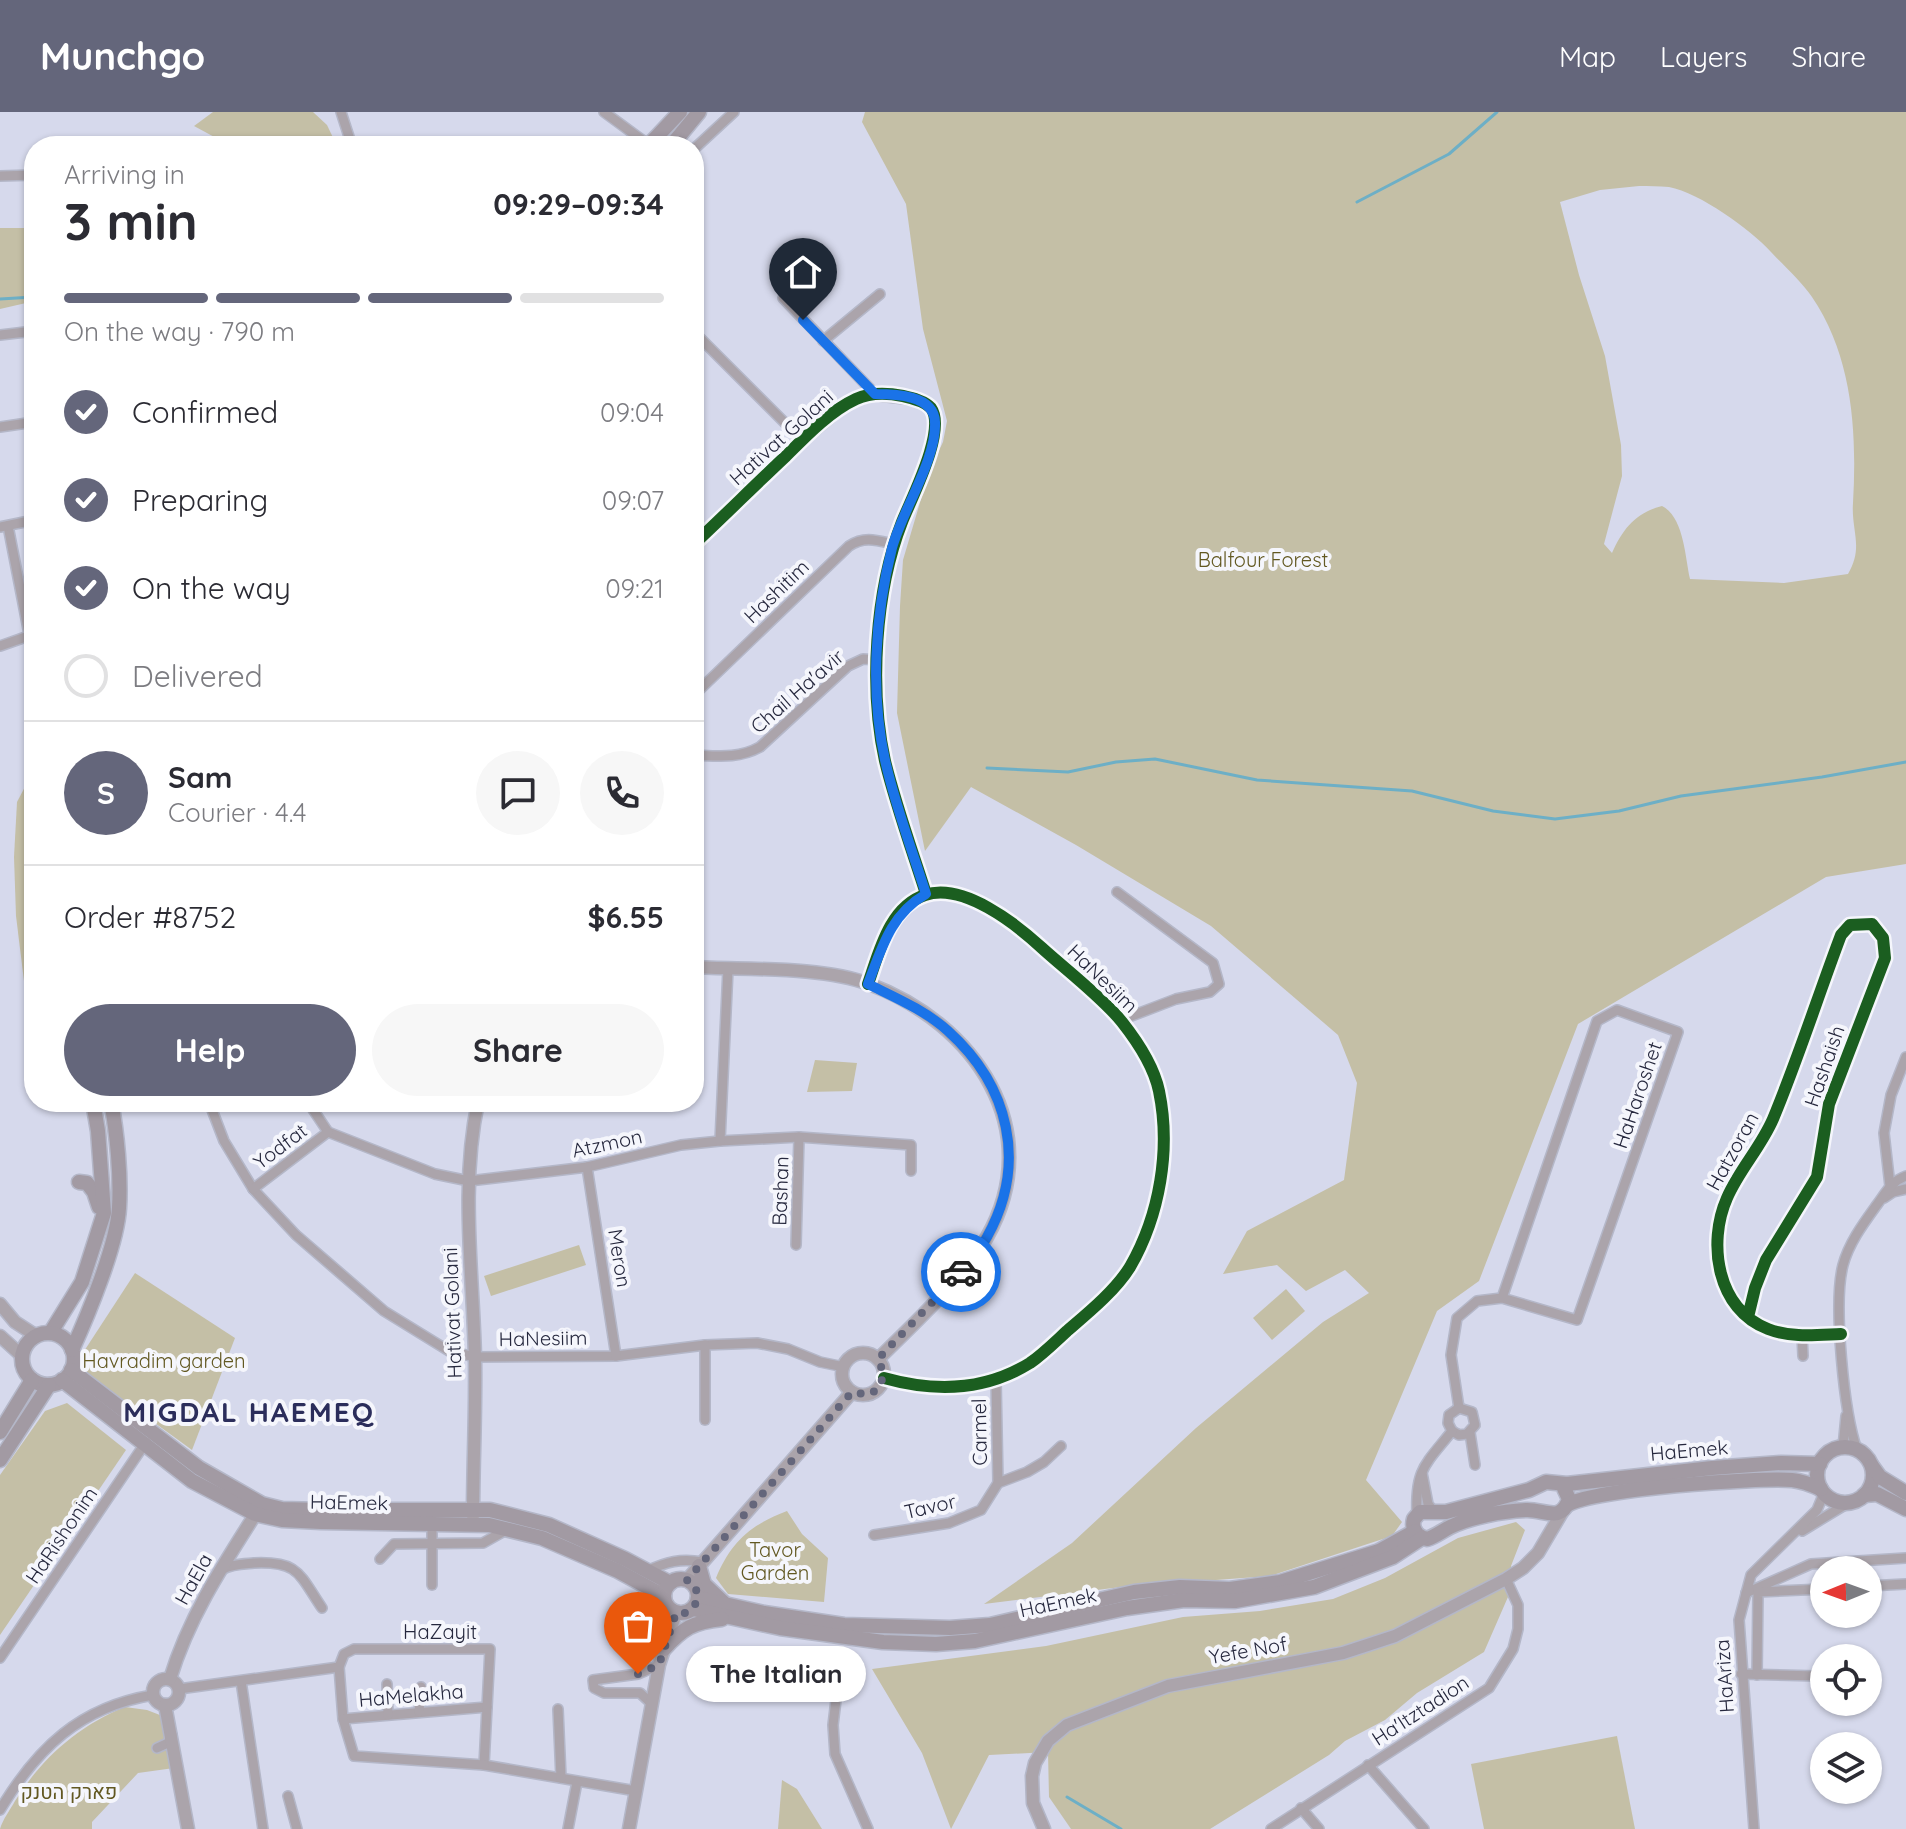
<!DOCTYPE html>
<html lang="en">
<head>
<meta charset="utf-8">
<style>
  body { margin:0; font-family:Quicksand,Heebo,sans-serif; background:#f7f7f7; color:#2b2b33; height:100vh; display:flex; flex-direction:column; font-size:30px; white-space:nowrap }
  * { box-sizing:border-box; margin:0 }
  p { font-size:26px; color:#7c7c81 }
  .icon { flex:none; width:44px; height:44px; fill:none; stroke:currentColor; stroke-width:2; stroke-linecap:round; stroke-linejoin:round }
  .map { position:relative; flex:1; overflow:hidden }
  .side { position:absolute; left:24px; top:24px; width:680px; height:976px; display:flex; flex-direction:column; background:#fff; border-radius:32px; box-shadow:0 2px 6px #0004 }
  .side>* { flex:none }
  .needle { width:52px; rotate:269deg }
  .controls { position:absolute; left:1810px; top:1444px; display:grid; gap:16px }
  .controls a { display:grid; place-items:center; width:72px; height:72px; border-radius:50%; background:#fff; box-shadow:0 2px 6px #0004; font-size:40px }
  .pin { position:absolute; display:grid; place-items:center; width:68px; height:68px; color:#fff; margin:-82px -34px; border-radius:50% 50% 50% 0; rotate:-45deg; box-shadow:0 0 8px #0007 }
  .pin .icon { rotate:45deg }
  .courier { position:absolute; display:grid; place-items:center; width:80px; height:80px; margin:-40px; border:6px solid #1a73e8; border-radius:50%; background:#fff; color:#222; box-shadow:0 2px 10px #0007 }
  .bubble { position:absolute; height:56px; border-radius:28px; background:#fff; box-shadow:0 2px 6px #0004; font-size:26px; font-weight:800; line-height:56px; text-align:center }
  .headline em { font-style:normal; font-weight:800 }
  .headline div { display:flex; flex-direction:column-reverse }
  .headline { display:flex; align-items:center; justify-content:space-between; height:136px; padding:0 40px }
  h1 { font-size:52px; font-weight:800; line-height:60px }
  .bar { display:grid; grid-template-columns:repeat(4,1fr); gap:12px 8px; align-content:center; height:96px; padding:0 40px }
  .bar i { height:10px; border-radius:6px; background:#e1e1e2 }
  .bar .selected { background:#64667b }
  .bar p { grid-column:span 4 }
  .line { display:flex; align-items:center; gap:20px; padding:0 40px; border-top:2px solid #e1e1e2 }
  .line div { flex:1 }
  .round { display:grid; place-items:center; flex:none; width:84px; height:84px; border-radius:42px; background:#f7f7f7 }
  ol { padding:0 40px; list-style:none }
  li { display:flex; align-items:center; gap:24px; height:88px }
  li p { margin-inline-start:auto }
  li .icon { padding:8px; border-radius:50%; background:#64667b; color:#fff; stroke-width:4 }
  li:last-child { color:#7c7c81 }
  li i { width:44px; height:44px; border:4px solid #e1e1e2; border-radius:50% }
  .cta { display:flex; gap:16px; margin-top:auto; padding:16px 40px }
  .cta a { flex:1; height:92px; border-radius:48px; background:#64667b; color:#fff; font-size:32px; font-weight:800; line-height:92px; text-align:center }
  .cta a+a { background:#f7f7f7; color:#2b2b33 }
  header { display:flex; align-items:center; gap:48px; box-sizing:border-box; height:112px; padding:0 40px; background:#64667b; color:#fff }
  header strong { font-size:38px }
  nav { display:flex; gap:44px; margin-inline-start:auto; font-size:28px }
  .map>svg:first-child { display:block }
  .green { fill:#c4bfa6; fill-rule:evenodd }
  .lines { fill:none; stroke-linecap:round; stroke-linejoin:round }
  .stream { stroke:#6dafc6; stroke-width:3 }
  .minor-casing { stroke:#b4b7c8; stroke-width:12 }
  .tertiary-casing { stroke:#b4b7c8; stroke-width:15 }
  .secondary-casing { stroke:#b4b7c8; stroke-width:17 }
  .minor { stroke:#aba4ab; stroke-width:9 }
  .tertiary { stroke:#aba4ab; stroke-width:12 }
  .secondary { stroke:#a29aa3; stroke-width:14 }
  .cycleway-casing { stroke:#f5f6fc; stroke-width:17 }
  .cycleway { stroke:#1b5e20; stroke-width:12 }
  .done { stroke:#64667b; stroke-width:8; stroke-dasharray:0 14.4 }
  .route { stroke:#1a73e8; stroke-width:10 }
  .labels { text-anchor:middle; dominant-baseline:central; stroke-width:8; stroke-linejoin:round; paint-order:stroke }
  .street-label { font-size:20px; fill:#26283e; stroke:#f5f6fc }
  .park-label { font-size:20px; fill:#625821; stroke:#f5f6fc }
  .district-label { font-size:28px; font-weight:bold; letter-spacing:2px; fill:#2b2d5b; stroke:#f5f6fc }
</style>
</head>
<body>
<header>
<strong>Munchgo</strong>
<nav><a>Map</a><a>Layers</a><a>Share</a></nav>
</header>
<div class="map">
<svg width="1906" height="1717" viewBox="0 0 1906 1717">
  <rect width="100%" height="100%" fill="#d6d9ec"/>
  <g class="green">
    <path d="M213 0H313L327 13 337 34H231L194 14Z"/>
    <path d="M865 0H1906V752L1826 765 1578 912 1479 1169 1437 1199 1366 1368 1402 1410 1392 1424 1270 1464 1121 1475 984 1492 1072 1431 1196 1316 1323 1210 1369 1181 1345 1158 1306 1179 1277 1153 1223 1162 1247 1119 1344 1068 1357 971 1338 923 1211 814 1076 733 971 675 925 739 897 601 900 494 903 448 929 360 943 330 947 309 923 217 906 92 862 10ZM1639 74C1649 74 1659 74 1669 75 1700 81 1750 117 1771 140 1785 155 1801 169 1812 185 1853 245 1857 321 1853 391 1851 419 1864 435 1848 462L1784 471 1690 467C1685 445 1684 405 1662 394 1635 401 1623 417 1612 441L1604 432 1622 364 1621 333 1605 244 1579 163 1560 90 1600 78Z"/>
    <path d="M0 116H34V196H27L26 191 0 197Z"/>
    <path d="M27 671 34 674V900L24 869 16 804 14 745 17 690Z"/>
    <path d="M815 948 857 951 852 979 807 980Z"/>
    <path d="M579 1133 586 1153 491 1184 484 1164Z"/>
    <path d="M135 1161 235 1226 192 1338 75 1253Z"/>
    <path d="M1286 1177 1305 1199 1272 1228 1253 1206Z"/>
    <path d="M67 1291 126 1338 0 1523V1363L45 1299Z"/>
    <path d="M787 1399 802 1422 828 1446 824 1490 728 1482 716 1466C731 1430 750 1413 787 1399Z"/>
    <path d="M1516 1410 1525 1418 1511 1454V1478L1484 1540 1417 1581 1385 1608 1345 1629 1329 1643 1210 1717H1071L1049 1685 1048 1640 989 1643 951 1717 922 1641 872 1557 1046 1534 1183 1505 1260 1499 1333 1487 1385 1466 1458 1426Z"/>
    <path d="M125 1595 147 1598 165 1605 174 1656 138 1661 92 1710V1717H0C3 1707 10 1698 15 1689 42 1646 78 1614 125 1595Z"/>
    <path d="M1617 1624 1635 1717H1484L1471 1652Z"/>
    <path d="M782 1668 797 1677 822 1717H778Z"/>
  </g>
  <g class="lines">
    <g class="stream">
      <path d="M1357 90 1449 42 1497 0"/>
      <path d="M0 187 34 185"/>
      <path d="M987 656 1068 660 1116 650 1155 647 1257 668 1412 679 1493 699 1555 707 1619 699 1681 684 1822 665 1906 650"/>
      <path d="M1067 1685 1121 1717"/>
    </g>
    <g class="minor-casing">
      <g id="minor">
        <path d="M341 0 352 34"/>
        <path d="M604 0 649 33"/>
        <path d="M694 37 734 0"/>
        <path d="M0 64 34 63"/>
        <path d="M783 186 875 282"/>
        <path d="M694 220 802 328"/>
        <path d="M0 223 34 219"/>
        <path d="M823 229 880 182"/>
        <path d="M909 286 923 290 931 296 936 307 933 332 893 432 882 480 877 582 885 647 926 782"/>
        <path d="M0 315 34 310"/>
        <path d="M8 414 29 522"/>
        <path d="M0 415 34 408"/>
        <path d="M0 534 34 522"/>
        <path d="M694 583 849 434C864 424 876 428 893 432"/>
        <path d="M694 643C718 644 738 647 760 635L848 554 863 547 878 548"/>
        <path d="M1117 780 1213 851 1219 872 1210 880 1176 887 1121 908"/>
        <path d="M868 872C879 841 889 795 925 783 963 770 1016 812 1042 836 1065 857 1103 886 1122 910 1137 929 1154 955 1159 979 1171 1037 1160 1103 1130 1155 1115 1179 1088 1201 1067 1219 1055 1230 1043 1242 1030 1251 985 1279 934 1280 884 1266"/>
        <path d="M209 990 224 1029 253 1077 296 1123 384 1199 449 1239 475 1245 616 1244 705 1233 757 1231 788 1237 820 1250 844 1255"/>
        <path d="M308 990 328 1020 435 1062 469 1069 587 1055 681 1033 720 1029 799 1025 911 1033V1059"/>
        <path d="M720 1029 728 857"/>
        <path d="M587 1055 616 1244"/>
        <path d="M1890 1074 1884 1021 1891 983 1906 945"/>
        <path d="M253 1077 328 1020"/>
        <path d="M1884 1086 1893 1080 1906 1077"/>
        <path d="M796 1133 799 1025"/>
        <path d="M1748 1205 1755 1176 1766 1148 1817 1065 1829 992 1885 846 1883 826 1872 812 1850 813 1841 823C1818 884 1798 947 1773 1007 1761 1035 1739 1058 1727 1086 1707 1131 1717 1198 1768 1217 1791 1226 1816 1223 1841 1222"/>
        <path d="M1802 1223 1803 1244"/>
        <path d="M996 1268 998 1371"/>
        <path d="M1459 1296 1451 1243 1457 1206 1477 1189 1502 1186 1577 1208 1678 920 1617 898 1597 909 1502 1186"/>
        <path d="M705 1308V1233"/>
        <path d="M1452 1319 1459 1323 1467 1322 1475 1313 1472 1300 1459 1296"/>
        <path d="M1452 1319 1448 1311 1449 1303 1459 1296"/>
        <path d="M1470 1321 1475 1353"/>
        <path d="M1843 1335 1846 1304"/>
        <path d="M1857 1338C1844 1301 1833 1191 1843 1153 1849 1131 1863 1112 1876 1094 1886 1081 1890 1070 1906 1064"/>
        <path d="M1422 1361 1428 1392 1434 1400"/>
        <path d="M1417 1403C1415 1357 1425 1353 1452 1319"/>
        <path d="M432 1408V1473"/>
        <path d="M1802 1419 1848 1391"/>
        <path d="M874 1423 949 1411 981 1398 998 1371 1027 1360 1044 1350 1061 1334"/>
        <path d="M380 1447 394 1432 483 1431 506 1418"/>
        <path d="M223 1457C232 1452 243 1452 254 1451 299 1449 299 1462 322 1496"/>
        <path d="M647 1459C666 1450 681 1446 702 1450"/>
        <path d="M1868 1474 1906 1472"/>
        <path d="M1746 1481 1811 1452 1906 1446"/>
        <path d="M0 1546 146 1330"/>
        <path d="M339 1555 343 1607 487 1595"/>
        <path d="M1741 1562 1817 1564"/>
        <path d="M1757 1563 1758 1480 1824 1477"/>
        <path d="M241 1569 263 1717"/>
        <path d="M387 1572 388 1603"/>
        <path d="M179 1577 339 1555 344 1542 354 1537H490L484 1653 636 1679"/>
        <path d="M836 1588 833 1613 835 1642 868 1717"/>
        <path d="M652 1592 640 1581H604L594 1576 593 1568 638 1562 659 1553"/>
        <path d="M558 1597 561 1666"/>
        <path d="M419 1600 421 1575"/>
        <path d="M343 1607 354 1644 484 1653"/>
        <path d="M157 1636 168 1631 172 1623"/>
        <path d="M1368 1653 1424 1717"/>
        <path d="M288 1684 297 1717"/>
        <path d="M1301 1696 1319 1717"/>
        <path d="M0 1698C37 1636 80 1595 153 1583"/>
        <path d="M568 1717 577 1670"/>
        <path d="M1271 1717 1489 1576 1513 1537 1518 1517V1493L1506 1467"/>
        <path d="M1754 1717 1739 1508 1751 1463 1817 1398 1824 1381"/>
      </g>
    </g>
    <g class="tertiary-casing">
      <g id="tertiary">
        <path d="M694 432 802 328 840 296 858 286 875 282 909 286"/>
        <path d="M694 855C746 858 821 854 869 872 974 911 1048 1017 987 1125 965 1164 911 1215 878 1247"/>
        <path d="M0 1192 15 1210 35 1223"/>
        <path d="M0 1224 21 1243"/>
        <circle cx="863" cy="1262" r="21"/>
        <path d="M473 1404C473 1352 476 1299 475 1246 473 1161 460 1074 478 990"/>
        <path d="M687 1468 852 1280"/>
        <circle cx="166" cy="1580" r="13"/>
        <path d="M170 1567C189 1504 225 1450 260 1395"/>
        <path d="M165 1593 188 1717"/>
        <path d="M629 1717 659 1553 676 1501"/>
        <path d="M1044 1717 1033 1691 1032 1664 1035 1651 1048 1629 1067 1613 1168 1574 1343 1541 1395 1524 1506 1467 1523 1456 1538 1441 1564 1397"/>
      </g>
    </g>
    <g class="secondary-casing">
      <g id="secondary">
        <path d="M648 34 680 0"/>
        <path d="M671 34 699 0"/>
        <path d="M79 1070 87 1071 94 1080 99 1095"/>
        <path d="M51 1220 82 1170 104 1101 98 1019 93 990"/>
        <circle cx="48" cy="1247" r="26"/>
        <path d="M72 1238C88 1203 117 1133 119 1096 121 1064 117 1021 111 990"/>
        <path d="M71 1258 199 1356 262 1392 282 1397 322 1398H490L549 1413 625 1447 670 1471"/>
        <path d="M62 1268 192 1369 255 1402 282 1408 321 1410 489 1413 542 1426 618 1459 664 1484"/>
        <path d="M0 1320 32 1268"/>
        <circle cx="1845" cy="1363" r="28"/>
        <path d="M0 1348 49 1273"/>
        <path d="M1872 1354 1880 1365 1906 1381"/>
        <path d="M1562 1372 1569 1387C1561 1412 1544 1397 1526 1398 1502 1399 1471 1405 1450 1415 1442 1419 1436 1424 1427 1427 1417 1425 1411 1417 1414 1407L1420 1400H1446L1529 1378 1546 1370 1567 1372 1712 1356 1781 1351 1820 1352"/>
        <path d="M1864 1383 1877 1382 1906 1397"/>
        <path d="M1567 1393C1593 1377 1757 1365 1792 1368 1802 1369 1812 1373 1821 1377"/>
        <path d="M699 1454 704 1472 723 1490"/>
        <circle cx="681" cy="1484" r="17"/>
        <path d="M698 1486 764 1501 844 1513 950 1516 990 1513 1134 1480 1180 1475 1230 1477 1280 1470 1379 1439 1415 1419"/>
        <path d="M693 1497 780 1516 883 1530 936 1532 975 1529 1127 1496 1184 1488 1235 1489 1314 1475 1393 1445 1422 1426"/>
        <path d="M664 1537C683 1516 693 1510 722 1507"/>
      </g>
    </g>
    <use href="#minor" class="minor"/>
    <use href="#tertiary" class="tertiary"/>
    <use href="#secondary" class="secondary"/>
    <g class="cycleway-casing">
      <g id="cycleway">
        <path d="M694 432C725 403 755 373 786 344 806 324 830 299 856 287 871 280 888 281 903 284 912 286 925 289 931 296 947 318 911 387 902 410 875 479 869 577 885 649 896 694 912 738 926 782"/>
        <path d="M868 872C879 841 889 795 925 783 963 770 1016 812 1042 836 1065 857 1103 886 1122 910 1137 929 1154 955 1159 979 1171 1037 1160 1103 1130 1155 1115 1179 1088 1201 1067 1219 1055 1230 1043 1242 1030 1251 985 1279 934 1280 884 1266"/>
        <path d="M1748 1205 1755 1176 1766 1148 1817 1065 1829 992 1885 846 1883 826 1872 812 1850 813 1841 823C1818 884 1798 947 1773 1007 1761 1035 1739 1058 1727 1086 1707 1131 1717 1198 1768 1217 1791 1226 1816 1223 1841 1222"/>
      </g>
    </g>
    <use href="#cycleway" class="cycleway"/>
  </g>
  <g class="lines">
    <path class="done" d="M638 1562 659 1553 676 1501H687L697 1490 696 1475 687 1468 852 1280 869 1283 879 1276 884 1262 878 1247 961 1160"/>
    <path class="route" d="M803 208 875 282C895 282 934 283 935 310 937 347 902 399 892 436 875 503 870 580 885 648 895 693 912 738 926 782 891 802 882 835 868 872 894 885 925 898 948 919 1009 974 1028 1051 987 1125 981 1137 969 1149 961 1160"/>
  </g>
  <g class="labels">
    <g class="street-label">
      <text transform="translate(781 325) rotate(-42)">Hativat Golani</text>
      <text transform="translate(776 479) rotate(-44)">Hashitim</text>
      <text transform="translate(797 579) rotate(-41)">Chail Ha'avir</text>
      <text transform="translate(1103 866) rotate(44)">HaNesiim</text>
      <text transform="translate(1824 954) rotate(-71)">Hashaish</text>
      <text transform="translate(1637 983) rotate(-71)">HaHaroshet</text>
      <text transform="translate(607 1031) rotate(-12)">Atzmon</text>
      <text transform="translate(280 1034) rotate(-37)">Yodfat</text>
      <text transform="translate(1732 1039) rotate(-61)">Hatzoran</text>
      <text transform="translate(780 1079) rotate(-88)">Bashan</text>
      <text transform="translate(620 1146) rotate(81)">Meron</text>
      <text transform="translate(452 1201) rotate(-92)">Hativat Golani</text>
      <text transform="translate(543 1226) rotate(-1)">HaNesiim</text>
      <text transform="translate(979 1320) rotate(-91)">Carmel</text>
      <text transform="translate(1689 1338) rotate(-5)">HaEmek</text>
      <text transform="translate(349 1390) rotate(1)">HaEmek</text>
      <text transform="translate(930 1394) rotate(-13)">Tavor</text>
      <text transform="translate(61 1423) rotate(-56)">HaRishonim</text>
      <text transform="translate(193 1467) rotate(-61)">HaEla</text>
      <text transform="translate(1058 1490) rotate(-12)">HaEmek</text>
      <text x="440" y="1519">HaZayit</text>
      <text transform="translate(1248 1538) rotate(-10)">Yefe Nof</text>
      <text transform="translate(1724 1564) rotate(-94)">HaAriza</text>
      <text transform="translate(411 1583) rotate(-5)">HaMelakha</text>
      <text transform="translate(1420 1598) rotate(-33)">Ha'Itztadion</text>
    </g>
    <g class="park-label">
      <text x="1263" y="447">Balfour Forest</text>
      <text x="164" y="1248">Havradim garden</text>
      <text x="775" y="1437">Tavor<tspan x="775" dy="23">Garden</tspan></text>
      <text x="69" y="1679">פארק הטנק</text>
    </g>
    <g class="district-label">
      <text x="249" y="1299">MIGDAL HAEMEQ</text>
    </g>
  </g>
</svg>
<div class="controls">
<a><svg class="needle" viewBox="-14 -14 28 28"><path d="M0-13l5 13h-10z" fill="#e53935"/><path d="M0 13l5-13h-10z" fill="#7c7c81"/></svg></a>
<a><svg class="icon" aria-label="locate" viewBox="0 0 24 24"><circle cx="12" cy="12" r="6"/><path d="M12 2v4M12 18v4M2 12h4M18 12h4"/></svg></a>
<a><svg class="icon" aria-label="layers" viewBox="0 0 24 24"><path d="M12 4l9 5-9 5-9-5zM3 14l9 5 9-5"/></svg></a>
</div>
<div class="pin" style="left:638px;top:1562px;background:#ea580c"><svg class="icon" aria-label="bag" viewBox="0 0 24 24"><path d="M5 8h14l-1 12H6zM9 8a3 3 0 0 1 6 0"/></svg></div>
<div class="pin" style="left:803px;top:208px;background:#1f2937"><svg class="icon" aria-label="home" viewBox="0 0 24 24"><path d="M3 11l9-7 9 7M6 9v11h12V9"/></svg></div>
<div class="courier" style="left:961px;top:1160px"><svg class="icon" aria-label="car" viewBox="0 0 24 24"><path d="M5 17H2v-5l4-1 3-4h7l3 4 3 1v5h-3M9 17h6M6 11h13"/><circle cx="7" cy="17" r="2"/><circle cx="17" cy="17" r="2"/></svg></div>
<div class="bubble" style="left:686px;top:1534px;width:180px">The Italian</div>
<section class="side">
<div class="headline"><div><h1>3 min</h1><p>Arriving in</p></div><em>09:29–09:34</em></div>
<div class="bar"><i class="selected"></i><i class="selected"></i><i class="selected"></i><i></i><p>On the way · 790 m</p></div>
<ol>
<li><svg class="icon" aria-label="check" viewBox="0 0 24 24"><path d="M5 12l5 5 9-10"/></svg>Confirmed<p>09:04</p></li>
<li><svg class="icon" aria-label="check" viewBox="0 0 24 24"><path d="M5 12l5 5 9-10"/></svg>Preparing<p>09:07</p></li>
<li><svg class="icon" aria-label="check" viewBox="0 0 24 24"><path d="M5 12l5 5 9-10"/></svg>On the way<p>09:21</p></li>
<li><i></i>Delivered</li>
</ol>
<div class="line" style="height:144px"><b class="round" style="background:#64667b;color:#fff">S</b><div><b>Sam</b><p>Courier · 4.4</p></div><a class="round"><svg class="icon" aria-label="chat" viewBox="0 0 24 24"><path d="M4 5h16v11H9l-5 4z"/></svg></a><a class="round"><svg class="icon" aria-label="phone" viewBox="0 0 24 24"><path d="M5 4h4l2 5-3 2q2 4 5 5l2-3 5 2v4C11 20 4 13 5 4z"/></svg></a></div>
<div class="line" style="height:104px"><div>Order #8752</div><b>$6.55</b></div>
<div class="cta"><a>Help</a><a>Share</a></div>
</section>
</div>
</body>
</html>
